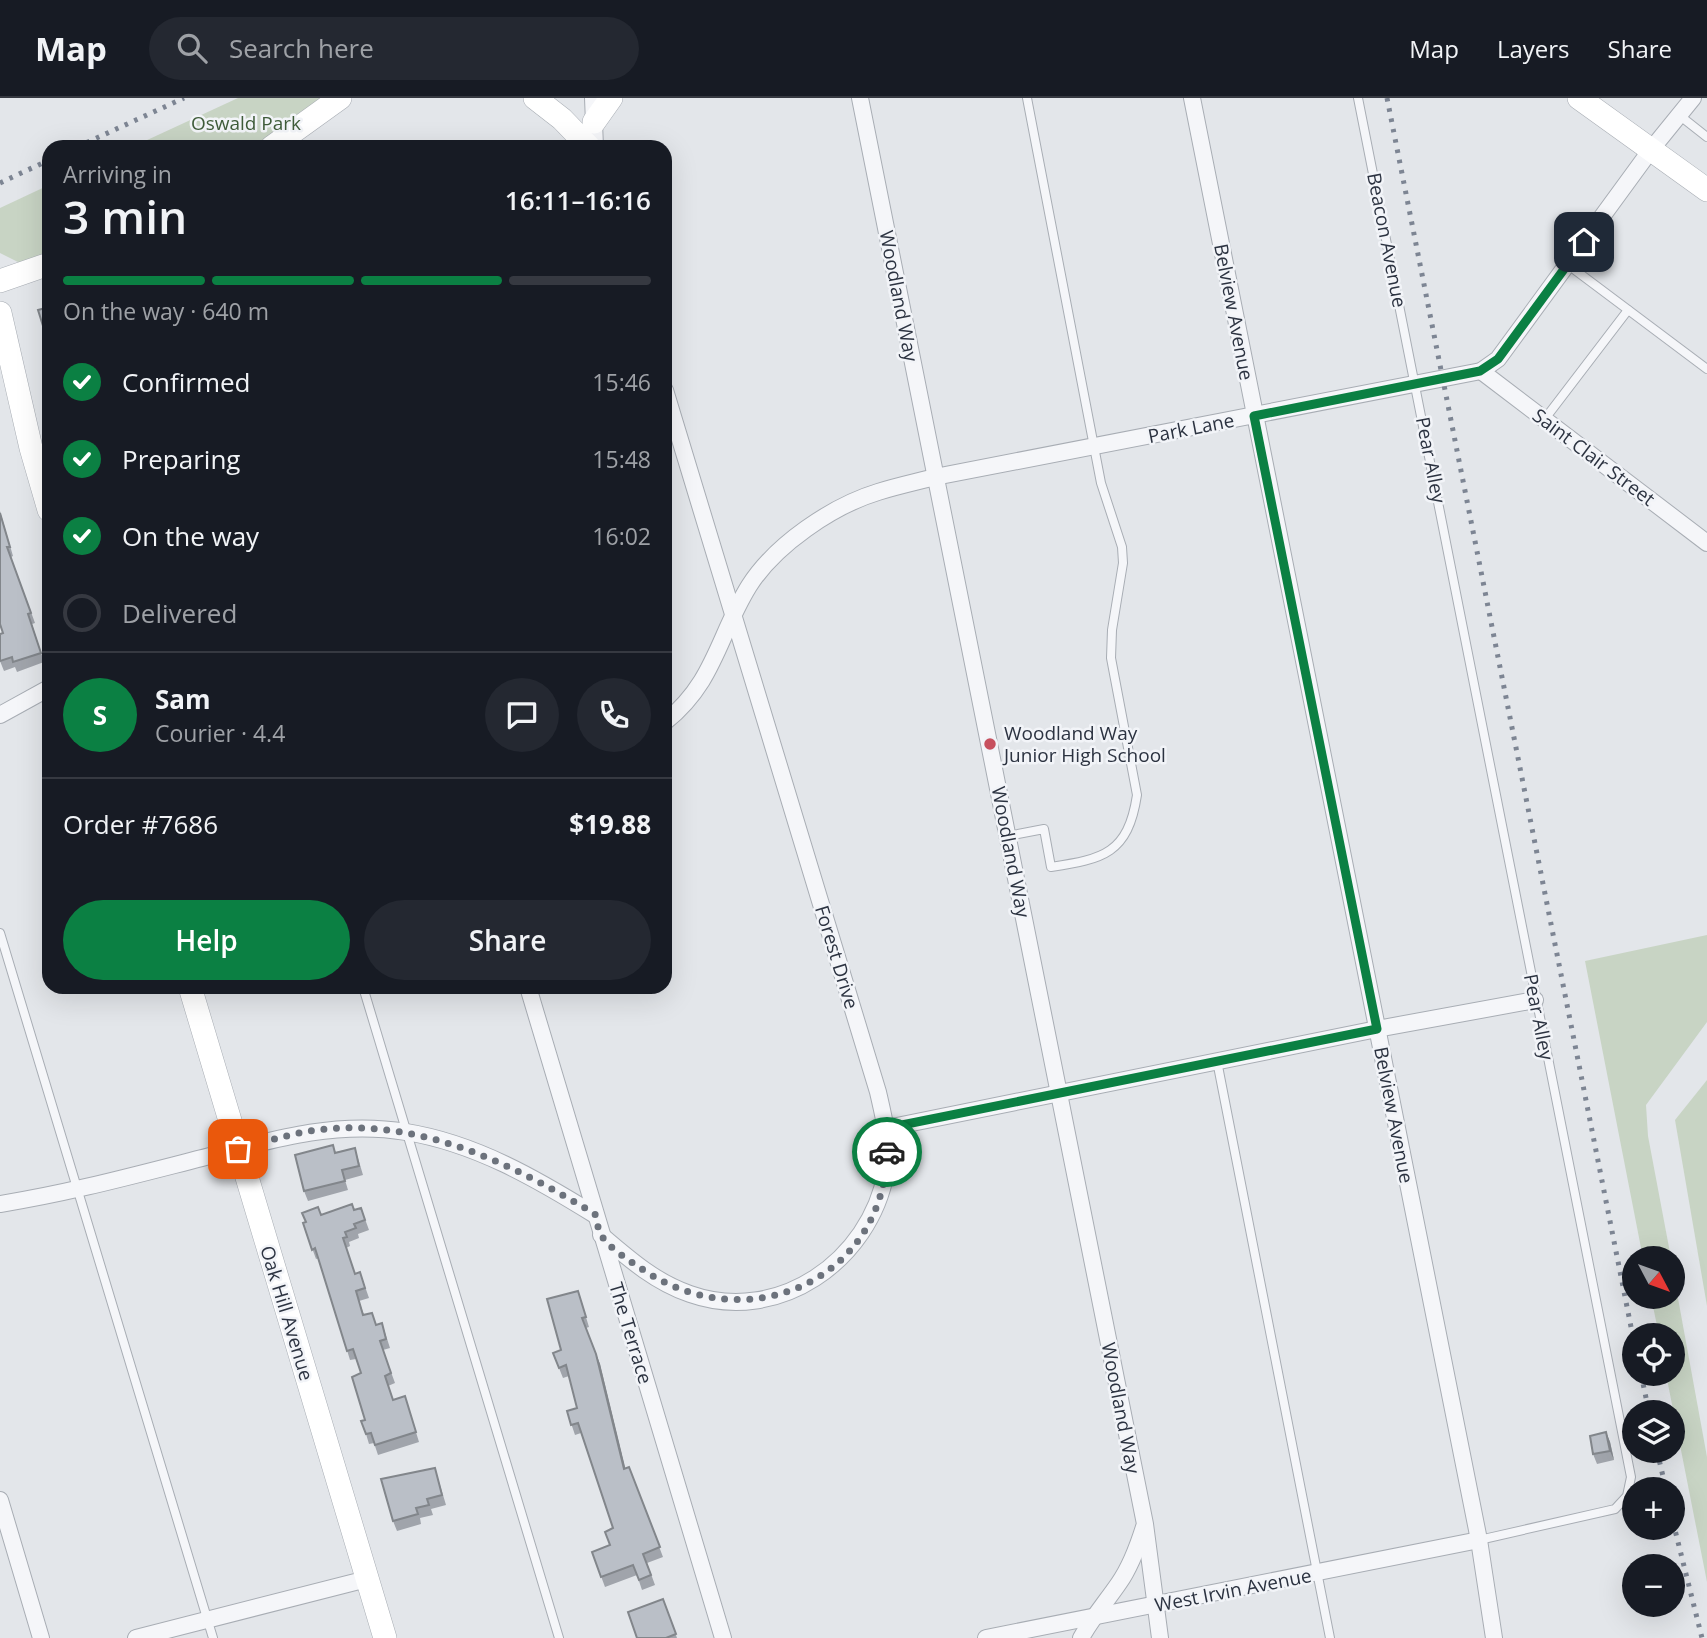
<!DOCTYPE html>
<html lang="en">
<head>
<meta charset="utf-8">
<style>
  body { margin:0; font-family:"Open Sans",sans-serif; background:#242831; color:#f1f3f6; height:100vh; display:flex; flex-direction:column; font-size:26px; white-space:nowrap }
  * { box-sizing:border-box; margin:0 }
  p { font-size:23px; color:#9ea1a6 }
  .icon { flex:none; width:38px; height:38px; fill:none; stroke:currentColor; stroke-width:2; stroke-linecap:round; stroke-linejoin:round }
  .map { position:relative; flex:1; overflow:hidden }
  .details { position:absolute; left:42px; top:42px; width:630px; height:854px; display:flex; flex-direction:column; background:#171b24; border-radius:21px; box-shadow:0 7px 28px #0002 }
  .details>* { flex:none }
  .needle { width:46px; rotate:131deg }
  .controls { position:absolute; left:1622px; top:1148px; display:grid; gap:14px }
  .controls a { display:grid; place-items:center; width:63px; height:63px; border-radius:50%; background:#171b24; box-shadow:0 7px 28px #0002; font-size:35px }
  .pin { position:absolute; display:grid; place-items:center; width:60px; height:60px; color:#fff; margin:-30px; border-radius:14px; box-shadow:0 4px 10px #0006 }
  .courier { position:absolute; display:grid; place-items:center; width:70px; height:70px; margin:-35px; border:5px solid #0b8043; border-radius:50%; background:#fff; color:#222; box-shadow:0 2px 9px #0007 }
  .summary em { font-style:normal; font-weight:600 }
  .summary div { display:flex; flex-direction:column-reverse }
  .summary { display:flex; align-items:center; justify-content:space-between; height:119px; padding:0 21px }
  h1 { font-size:46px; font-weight:600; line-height:52px }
  .bar { display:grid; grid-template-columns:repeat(4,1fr); gap:10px 7px; align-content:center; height:84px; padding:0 21px }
  .bar i { height:9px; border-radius:5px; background:#363941 }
  .bar .selected { background:#0b8043 }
  .bar p { grid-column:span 4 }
  .line { display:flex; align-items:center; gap:18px; padding:0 21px; border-top:2px solid #363941 }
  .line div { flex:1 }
  .round { display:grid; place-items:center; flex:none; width:74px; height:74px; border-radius:37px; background:#242831 }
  ol { padding:0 21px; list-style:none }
  li { display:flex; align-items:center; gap:21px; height:77px }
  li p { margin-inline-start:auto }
  li .icon { padding:7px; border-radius:50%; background:#0b8043; color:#fff; stroke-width:4 }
  li:last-child { color:#9ea1a6 }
  li i { width:38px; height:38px; border:4px solid #363941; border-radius:50% }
  .cta { display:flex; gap:14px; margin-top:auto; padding:14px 21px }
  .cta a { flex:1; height:80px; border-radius:42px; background:#0b8043; color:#fff; font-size:28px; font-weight:600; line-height:80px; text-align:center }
  .cta a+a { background:#242831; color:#f1f3f6 }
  header { display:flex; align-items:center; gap:42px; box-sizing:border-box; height:98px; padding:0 35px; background:#171b24; border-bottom:2px solid #363941 }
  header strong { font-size:33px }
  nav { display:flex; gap:38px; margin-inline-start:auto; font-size:24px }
  .search { width:490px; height:63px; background:#242831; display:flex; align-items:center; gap:18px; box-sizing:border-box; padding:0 24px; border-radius:38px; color:#9ea1a6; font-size:26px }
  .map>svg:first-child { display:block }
  .green { fill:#c8d4c4 }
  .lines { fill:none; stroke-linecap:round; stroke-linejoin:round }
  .lane-casing { stroke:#a8adb4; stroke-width:10 }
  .street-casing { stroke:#a8adb4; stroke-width:18 }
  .secondary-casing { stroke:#a8adb4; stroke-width:24 }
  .lane { stroke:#f5f6f9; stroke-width:8 }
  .street { stroke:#f5f6f9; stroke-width:16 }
  .secondary { stroke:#fff; stroke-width:23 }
  .rail { stroke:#7d8593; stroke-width:5; stroke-dasharray:3.5 7; stroke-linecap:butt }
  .wall { fill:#a0a4ab }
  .shaded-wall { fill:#82868b }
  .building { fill:#babfc7; stroke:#82868b; stroke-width:2 }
  .done { stroke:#6c727c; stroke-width:7; stroke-dasharray:0 12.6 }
  .route { stroke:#0b8043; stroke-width:9 }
  .poi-dot { fill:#c7505e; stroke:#f2f4f8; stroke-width:2.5 }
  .labels { text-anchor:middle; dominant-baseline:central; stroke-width:5; stroke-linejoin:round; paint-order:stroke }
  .park-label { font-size:19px; fill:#3f5c3a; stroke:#f2f4f8 }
  .street-label { font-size:19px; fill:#2c3341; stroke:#f2f4f8 }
  .poi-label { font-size:19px; fill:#2c3341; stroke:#f2f4f8; text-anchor:start }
</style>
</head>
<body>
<header>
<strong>Map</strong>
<div class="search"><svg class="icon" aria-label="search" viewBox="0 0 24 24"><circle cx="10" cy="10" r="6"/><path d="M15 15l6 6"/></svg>Search here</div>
<nav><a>Map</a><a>Layers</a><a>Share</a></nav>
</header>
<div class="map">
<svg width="1707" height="1540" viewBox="0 0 1707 1540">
  <rect width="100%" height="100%" fill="#e3e6ea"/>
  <g class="green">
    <path d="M238 0H328L258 49H132Z"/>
    <path d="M49 87V156L22 166 0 155V110Z"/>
    <path d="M1707 837V924L1646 1007 1648 1038 1671 1160H1643L1585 863Z"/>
    <path d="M1707 982V1208L1675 1022Z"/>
    <path d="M1673 1173 1707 1359V1484L1666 1276H1673V1237H1659L1651 1199H1673Z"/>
  </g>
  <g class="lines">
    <g class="lane-casing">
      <g id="lane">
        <path d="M1358 0 1631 1379 1627 1398 1615 1411 1479 1442"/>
        <path d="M1679 17 1707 39"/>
        <path d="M1567 166 1707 271"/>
        <path d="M1544 322 1628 212"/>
        <path d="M1008 738 1044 731 1051 769C1103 761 1128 756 1137 697L1111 560 1112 532 1123 465 1122 449 1101 385 1027 0"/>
        <path d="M0 835 213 1540"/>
        <path d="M363 889 559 1540"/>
        <path d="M1217 963 1330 1540"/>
      </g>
    </g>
    <g class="street-casing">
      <g id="street">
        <path d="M593 0 595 49"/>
        <path d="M860 0 1145 1426 1160 1540"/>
        <path d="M1192 0 1479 1442 1494 1540"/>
        <path d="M1481 273 1707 445"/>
        <path d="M0 617 49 590"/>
        <path d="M665 624C715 584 718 538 749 488 775 447 832 408 878 394 897 388 916 384 935 379L1481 273 1498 261 1650 53 1693 0"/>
        <path d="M528 889 723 1540"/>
        <path d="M887 1030 1377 931 1535 902"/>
        <path d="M0 1106C69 1095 135 1077 202 1060 270 1042 336 1022 406 1034 475 1045 537 1081 595 1117"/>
        <path d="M601 1137C629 1161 655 1184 690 1196 778 1227 870 1163 886 1074 891 1047 884 1020 878 994L665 292"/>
        <path d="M0 1402 41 1540"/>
        <path d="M136 1540 367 1481"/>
        <path d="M986 1540 1479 1442"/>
        <path d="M1081 1540C1092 1520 1106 1504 1119 1485 1131 1468 1138 1448 1144 1429"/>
      </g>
    </g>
    <g class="secondary-casing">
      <g id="secondary">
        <path d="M535 0 562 21 589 49"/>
        <path d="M1579 0 1707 92"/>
        <path d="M594 24 611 0"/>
        <path d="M272 49 340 0"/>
        <path d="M0 183 49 166"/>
        <path d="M0 215 31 350 49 412"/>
        <path d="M190 889 385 1540"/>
      </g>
    </g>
    <use href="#lane" class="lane"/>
    <use href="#street" class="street"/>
    <use href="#secondary" class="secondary"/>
    <g class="rail">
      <path d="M1387 0 1634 1244"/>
      <path d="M77 49 184 0"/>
      <path d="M0 85 49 62"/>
      <path d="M1641 1276 1649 1314"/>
      <path d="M1657 1353 1666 1391"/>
      <path d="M1673 1424 1702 1540"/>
    </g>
  </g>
  <g class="wall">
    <path d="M0 413 13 458 11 459 35 525 32 526 44 564 17 574 15 569 4 573 0 563 3 535Z"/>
    <path d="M355 1050 363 1077 345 1082 348 1092 308 1103 304 1093 336 1054Z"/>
    <path d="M361 1110 369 1132 358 1136 359 1140 349 1144 350 1148 346 1150 355 1176 360 1174 369 1200 359 1203 364 1217 376 1227 382 1225 390 1250 383 1252 395 1285 388 1288 393 1302 405 1298 419 1344 378 1357 374 1345 369 1346 366 1336 361 1275 356 1261 350 1262 319 1160 316 1161 303 1125 321 1117 354 1112Z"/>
    <path d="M578 1193 589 1229 586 1230 600 1266 625 1370 629 1369 663 1459 647 1465 655 1487 642 1492 637 1477 605 1489 592 1454 610 1447 613 1430 581 1335 575 1337 567 1313 577 1310 569 1278 563 1280 553 1255 561 1252Z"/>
    <path d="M1606 1334 1610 1344 1614 1362 1597 1366 1593 1356Z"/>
    <path d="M435 1370 446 1407 431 1411 433 1417 420 1420 421 1426 397 1433 393 1423Z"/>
    <path d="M663 1501 677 1540H637Z"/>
  </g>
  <g class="shaded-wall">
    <path d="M596 1256 600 1266 628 1381 624 1371Z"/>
    <path d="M1606 1334 1610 1344 1614 1362 1610 1353Z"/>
  </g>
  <g class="building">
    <path d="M49 209V247L38 212Z"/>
    <path d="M0 415 10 449H7L31 515 28 516 41 555 13 564 12 559 0 563V536L3 535 0 526Z"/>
    <path d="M333 1047 335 1055 355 1050 359 1068 342 1072 345 1083 304 1093 295 1057Z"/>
    <path d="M352 1106 354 1112 361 1110 365 1122 354 1126 356 1130 345 1134 347 1139 343 1140 355 1176 360 1174 365 1190 356 1193 363 1217 372 1215 376 1227 382 1225 386 1241 380 1243 391 1275 385 1278 393 1302 405 1298 416 1334 375 1347 371 1335 366 1336 361 1323 365 1322 352 1279 361 1275 353 1251 347 1253 315 1150 312 1152 303 1125 306 1124 302 1115 318 1109 321 1117Z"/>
    <path d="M578 1193 586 1219 582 1220 596 1256 624 1371 629 1369 660 1449 643 1456 651 1477 639 1482 633 1467 601 1479 592 1454 610 1447 605 1434 613 1430 578 1325 571 1327 567 1313 577 1310 566 1267 559 1270 553 1255 561 1252 547 1201Z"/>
    <path d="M1606 1334 1610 1353 1593 1356 1590 1338Z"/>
    <path d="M435 1370 442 1397 427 1401 429 1407 416 1410 418 1416 393 1423 381 1381Z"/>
    <path d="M663 1501 676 1536 666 1540H637L628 1514Z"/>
  </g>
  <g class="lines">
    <path class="done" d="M238 1051C262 1045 286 1037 310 1033 414 1017 509 1064 595 1116 597 1123 598 1132 601 1137 609 1150 630 1163 642 1171 745 1242 884 1184 887 1054"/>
    <path class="route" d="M887 1054V1030L1377 931 1254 318 1480 273 1498 261 1584 144"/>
  </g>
  <circle class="poi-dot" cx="990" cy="646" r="7"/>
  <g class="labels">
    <g class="park-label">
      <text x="246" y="25">Oswald Park</text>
    </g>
    <g class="street-label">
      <text transform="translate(1387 142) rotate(79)">Beacon Avenue</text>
      <text transform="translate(899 198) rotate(79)">Woodland Way</text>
      <text transform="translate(1234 214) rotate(79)">Belview Avenue</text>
      <text transform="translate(1191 330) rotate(-11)">Park Lane</text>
      <text transform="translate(1594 359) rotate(37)">Saint Clair Street</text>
      <text transform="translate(1431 362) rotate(79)">Pear Alley</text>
      <text transform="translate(1011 754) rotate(79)">Woodland Way</text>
      <text transform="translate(837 859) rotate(73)">Forest Drive</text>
      <text transform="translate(1539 919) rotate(79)">Pear Alley</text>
      <text transform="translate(1394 1017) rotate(79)">Belview Avenue</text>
      <text transform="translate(287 1215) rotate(73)">Oak Hill Avenue</text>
      <text transform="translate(631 1235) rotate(73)">The Terrace</text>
      <text transform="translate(1121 1310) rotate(79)">Woodland Way</text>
      <text transform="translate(1233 1492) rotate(-11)">West Irvin Avenue</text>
    </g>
    <g class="poi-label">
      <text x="1004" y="635">Woodland Way<tspan x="1004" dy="22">Junior High School</tspan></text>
    </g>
  </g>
</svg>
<div class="controls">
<a><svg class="needle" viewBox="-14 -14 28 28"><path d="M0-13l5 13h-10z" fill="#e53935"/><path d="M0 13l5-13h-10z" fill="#9ea1a6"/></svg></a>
<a><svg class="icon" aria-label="locate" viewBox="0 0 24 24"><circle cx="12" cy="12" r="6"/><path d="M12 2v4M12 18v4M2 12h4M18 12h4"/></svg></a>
<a><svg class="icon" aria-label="layers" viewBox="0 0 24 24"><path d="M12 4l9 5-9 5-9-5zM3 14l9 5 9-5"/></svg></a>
<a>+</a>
<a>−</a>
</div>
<div class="pin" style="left:238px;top:1051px;background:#ea580c"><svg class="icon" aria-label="bag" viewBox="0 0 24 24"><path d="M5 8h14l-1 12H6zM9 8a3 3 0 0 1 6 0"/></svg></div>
<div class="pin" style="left:1584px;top:144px;background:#1f2937"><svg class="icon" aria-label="home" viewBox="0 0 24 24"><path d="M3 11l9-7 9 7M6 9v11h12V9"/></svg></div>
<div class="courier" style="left:887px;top:1054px"><svg class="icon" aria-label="car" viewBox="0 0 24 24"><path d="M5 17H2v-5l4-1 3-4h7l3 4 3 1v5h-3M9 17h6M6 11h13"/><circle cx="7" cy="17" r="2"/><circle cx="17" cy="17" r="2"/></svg></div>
<section class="details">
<div class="summary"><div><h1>3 min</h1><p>Arriving in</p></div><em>16:11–16:16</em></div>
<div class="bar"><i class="selected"></i><i class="selected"></i><i class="selected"></i><i></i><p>On the way · 640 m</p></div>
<ol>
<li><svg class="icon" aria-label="check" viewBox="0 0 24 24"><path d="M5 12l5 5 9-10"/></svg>Confirmed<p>15:46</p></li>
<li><svg class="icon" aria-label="check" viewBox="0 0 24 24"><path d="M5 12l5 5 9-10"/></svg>Preparing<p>15:48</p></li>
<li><svg class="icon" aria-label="check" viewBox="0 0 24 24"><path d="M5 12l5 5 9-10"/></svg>On the way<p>16:02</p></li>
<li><i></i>Delivered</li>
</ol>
<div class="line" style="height:126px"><b class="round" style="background:#0b8043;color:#fff">S</b><div><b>Sam</b><p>Courier · 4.4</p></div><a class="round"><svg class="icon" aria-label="chat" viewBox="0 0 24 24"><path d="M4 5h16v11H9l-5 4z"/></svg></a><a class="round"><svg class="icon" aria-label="phone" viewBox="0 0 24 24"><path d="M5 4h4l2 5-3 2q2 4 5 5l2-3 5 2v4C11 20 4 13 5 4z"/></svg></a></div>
<div class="line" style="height:91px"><div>Order #7686</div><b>$19.88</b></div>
<div class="cta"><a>Help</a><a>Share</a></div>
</section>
</div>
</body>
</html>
